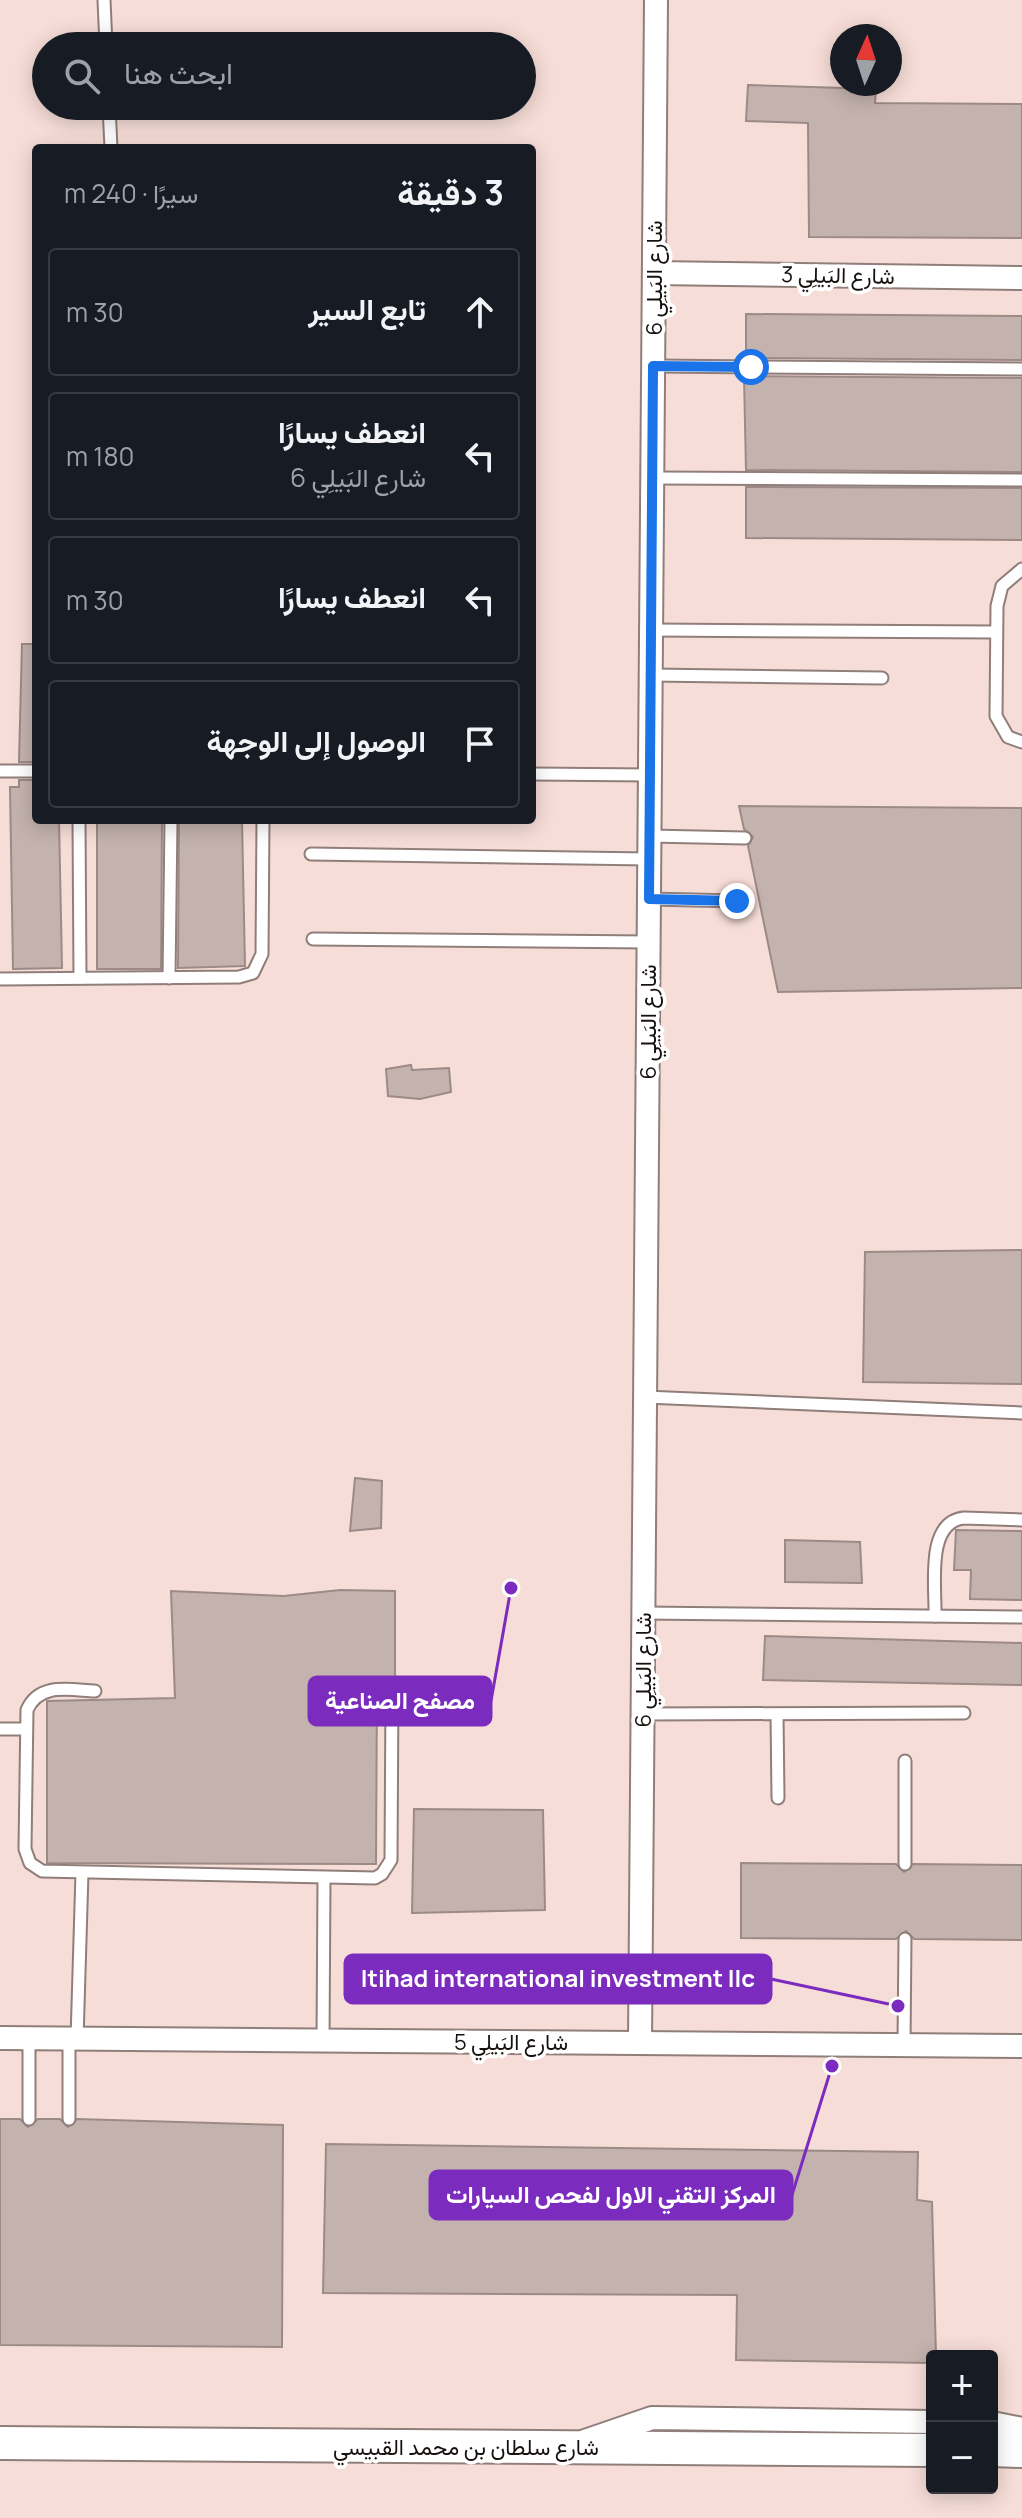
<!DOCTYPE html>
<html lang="ar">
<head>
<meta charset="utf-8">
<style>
	:root { --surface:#171b24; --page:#242831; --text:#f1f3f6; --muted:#9ea1a6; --line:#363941 }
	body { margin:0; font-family:Manrope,Vazirmatn,sans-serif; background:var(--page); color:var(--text); direction:rtl }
	.controls { position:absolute; right:24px; bottom:24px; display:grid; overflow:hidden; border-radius:8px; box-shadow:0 4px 20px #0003 }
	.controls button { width:72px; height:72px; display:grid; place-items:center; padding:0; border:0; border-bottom:2px solid var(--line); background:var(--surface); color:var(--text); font:40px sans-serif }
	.compass { position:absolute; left:830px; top:24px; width:72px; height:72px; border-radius:50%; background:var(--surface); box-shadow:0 4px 20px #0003; rotate:3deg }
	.stop { position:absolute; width:24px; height:24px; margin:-18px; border:6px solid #1a73e8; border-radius:50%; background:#fff }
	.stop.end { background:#1a73e8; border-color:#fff; box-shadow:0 2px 8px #0008 }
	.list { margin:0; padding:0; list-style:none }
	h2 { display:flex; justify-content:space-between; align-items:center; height:104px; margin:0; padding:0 32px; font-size:34px }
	h2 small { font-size:26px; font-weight:400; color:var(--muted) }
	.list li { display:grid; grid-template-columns:52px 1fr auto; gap:24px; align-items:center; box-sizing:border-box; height:128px; margin:0 16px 16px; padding:0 16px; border:2px solid var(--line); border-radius:8px }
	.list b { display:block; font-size:30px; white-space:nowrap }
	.list p { margin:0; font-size:26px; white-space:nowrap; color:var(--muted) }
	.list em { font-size:26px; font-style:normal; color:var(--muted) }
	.icon { flex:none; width:44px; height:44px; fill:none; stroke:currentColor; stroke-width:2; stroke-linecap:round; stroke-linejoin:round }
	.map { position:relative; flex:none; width:1022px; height:2518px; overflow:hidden; direction:ltr }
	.search { position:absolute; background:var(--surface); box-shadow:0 4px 20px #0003; left:32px; top:32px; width:504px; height:88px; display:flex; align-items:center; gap:20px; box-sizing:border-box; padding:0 28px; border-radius:44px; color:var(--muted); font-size:30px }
	.panel { position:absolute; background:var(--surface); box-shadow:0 4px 20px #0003; left:32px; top:144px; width:504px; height:680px; border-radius:8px; direction:rtl }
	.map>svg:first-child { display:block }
	.built { fill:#f7ddd7; fill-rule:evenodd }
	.building { fill:#c4b2ae; stroke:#9b8a86; stroke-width:2 }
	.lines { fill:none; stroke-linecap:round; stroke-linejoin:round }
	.service-casing { stroke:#8f7e7a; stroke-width:15 }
	.minor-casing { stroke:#8f7e7a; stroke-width:26 }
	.secondary-casing { stroke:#8f7e7a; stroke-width:36 }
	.service { stroke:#fff; stroke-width:11 }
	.minor { stroke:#fff; stroke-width:22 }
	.secondary { stroke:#fff; stroke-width:32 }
	.route { stroke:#1a73e8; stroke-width:10 }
	.labels { text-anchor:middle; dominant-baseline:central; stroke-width:7; stroke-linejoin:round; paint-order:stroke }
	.street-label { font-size:22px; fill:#16100e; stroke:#fff }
	.leader { fill:none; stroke:#7b2cbf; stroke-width:3 }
	.callout-dot { fill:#7b2cbf; stroke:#fff; stroke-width:3 }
	.callout { fill:#7b2cbf; stroke:#7b2cbf; stroke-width:3 }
	.callout-label { font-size:24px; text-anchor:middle; font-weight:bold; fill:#fff }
</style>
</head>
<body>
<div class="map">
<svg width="1022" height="2518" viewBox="0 0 1022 2518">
	<rect width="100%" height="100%" fill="#fdebe6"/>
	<path class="built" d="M0,0H1022V2518H0ZM842,36H890V84H842ZM46,46H522V106H46ZM36,148H532V820H36ZM932,2356H992V2488H932Z"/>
	<g class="building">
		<path d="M748,85L876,89L875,103L1022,104V238L809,237L808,123L746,121Z"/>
		<path d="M746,314L1022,316V360L746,358Z"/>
		<path d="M744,376L1022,378V472L746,470Z"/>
		<path d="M746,487L1022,488V540L746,538Z"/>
		<path d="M22,644H36V762H19Z"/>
		<path d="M19,780H36V820H59L62,968L13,969L10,787H19Z"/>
		<path d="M739,806L1022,808V988L778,992L748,846L753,837L744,829Z"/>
		<path d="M97,820H162L161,969H97Z"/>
		<path d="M179,820H242L245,966L178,968Z"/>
		<path d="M411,1065L412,1070L449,1068L451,1092L420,1099L388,1096L386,1069Z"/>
		<path d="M1022,1250V1384L863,1382L865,1252Z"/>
		<path d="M355,1478L382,1481L381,1528L350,1531Z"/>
		<path d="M956,1530L1022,1531V1600L970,1599L971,1570H954Z"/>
		<path d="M785,1540L860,1542L862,1583L785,1582Z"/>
		<path d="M340,1590L395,1591V1677L377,1679L376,1864L47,1863V1701L175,1698L171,1591L284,1596Z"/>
		<path d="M765,1636L1022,1643V1685L763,1680Z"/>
		<path d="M414,1809L543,1810L545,1910L412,1913Z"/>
		<path d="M741,1863L896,1864L904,1872L913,1864L1022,1865V1940L914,1939L906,1931L896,1939L741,1938Z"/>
		<path d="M0,2119H20L28,2127L38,2119H60L68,2127L77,2119L283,2125L282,2347L0,2345Z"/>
		<path d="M326,2144L918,2152L917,2200L932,2202L936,2356H932V2363L736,2360L737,2295L323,2293Z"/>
	</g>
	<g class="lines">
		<defs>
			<g id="service">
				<path d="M104,0L106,46"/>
				<path d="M109,106L111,148"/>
				<path d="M653,366L1022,369"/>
				<path d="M652,478L1022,480"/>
				<path d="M1022,569L1002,586L997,606L996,716L1008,737L1022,742"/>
				<path d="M651,630L996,632"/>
				<path d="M651,675L882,678"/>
				<path d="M0,771H36"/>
				<path d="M532,774L650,775"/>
				<path d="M79,820L80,978"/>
				<path d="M650,836L745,838"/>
				<path d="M311,854L649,859"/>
				<path d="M649,899L737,901"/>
				<path d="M313,939L649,942"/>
				<path d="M169,978L171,820"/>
				<path d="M0,979L239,977L253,973L262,954L263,820"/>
				<path d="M645,1397L1022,1413"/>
				<path d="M643,1613L1022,1617"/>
				<path d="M935,1616C936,1587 925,1522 964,1518L1022,1520"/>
				<path d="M95,1691C70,1690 39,1682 27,1710L25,1849L30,1863L42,1871L375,1878L382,1874L391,1860L392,1693"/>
				<path d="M643,1714L964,1713"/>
				<path d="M777,1714L778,1798"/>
				<path d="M0,1729H26"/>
				<path d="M905,1864V1761"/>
				<path d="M29,2038V2119"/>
				<path d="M69,2039V2119"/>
				<path d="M77,2039L82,1873"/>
				<path d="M323,2041L324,1879"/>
				<path d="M904,2045L905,1939"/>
			</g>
			<g id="minor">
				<path d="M654,273L1022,278"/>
				<path d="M0,2038L1022,2046"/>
				<path d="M640,2043L656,0"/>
				<path d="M992,2423L1022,2429"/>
				<path d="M585,2441L652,2418L932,2422"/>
			</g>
			<g id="secondary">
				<path d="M0,2443L932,2450"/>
				<path d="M992,2450L1022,2451"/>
			</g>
		</defs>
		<use href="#service" class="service-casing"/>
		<use href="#minor" class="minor-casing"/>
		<use href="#secondary" class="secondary-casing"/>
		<use href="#service" class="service"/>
		<use href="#minor" class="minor"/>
		<use href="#secondary" class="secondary"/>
	</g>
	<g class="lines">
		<path class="route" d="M737,901L649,899L653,366L751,367"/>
	</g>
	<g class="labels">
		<g class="street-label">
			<text transform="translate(838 275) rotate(1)">شارع البَيلِي 3</text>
			<text transform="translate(654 278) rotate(-90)">شارع البَيلِي 6</text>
			<text transform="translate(648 1022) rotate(-90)">شارع البَيلِي 6</text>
			<text transform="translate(643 1670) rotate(-90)">شارع البَيلِي 6</text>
			<text x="511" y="2042">شارع البَيلِي 5</text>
			<text x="466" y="2447">شارع سلطان بن محمد القبيسي</text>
		</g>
	</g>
	<path class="leader" d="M511 1588L491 1701M898 2006L771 1979M832 2066L792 2195"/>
	<g class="callout-dot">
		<circle cx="511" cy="1588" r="8"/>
		<circle cx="898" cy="2006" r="8"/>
		<circle cx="832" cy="2066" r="8"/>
	</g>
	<g class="callout">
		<rect x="309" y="1677" width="182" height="48" rx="8"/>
		<rect x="345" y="1955" width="426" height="48" rx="8"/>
		<rect x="430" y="2171" width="362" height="48" rx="8"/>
	</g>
	<g class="callout-label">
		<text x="400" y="1709">مصفح الصناعية</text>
		<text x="558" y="1987">Itihad international investment llc</text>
		<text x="611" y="2203">المركز التقني الاول لفحص السيارات</text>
	</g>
</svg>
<div class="controls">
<button>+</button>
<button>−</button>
</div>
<svg class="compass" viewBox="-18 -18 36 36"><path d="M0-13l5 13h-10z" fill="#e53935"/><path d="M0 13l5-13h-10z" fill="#9ea1a6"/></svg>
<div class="stop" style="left:751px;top:367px"></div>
<div class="stop end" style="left:737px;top:901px"></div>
<div class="search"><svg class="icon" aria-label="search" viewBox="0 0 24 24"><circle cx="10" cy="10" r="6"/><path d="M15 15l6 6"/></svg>ابحث هنا</div>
<section class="panel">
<h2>3 دقيقة<small>سيرًا · 240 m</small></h2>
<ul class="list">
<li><svg class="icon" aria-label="ahead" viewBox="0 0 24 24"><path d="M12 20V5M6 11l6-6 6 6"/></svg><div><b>تابع السير</b></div><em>30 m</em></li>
<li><svg class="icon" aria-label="left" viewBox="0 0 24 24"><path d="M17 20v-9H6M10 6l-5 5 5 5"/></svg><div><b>انعطف يسارًا</b><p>شارع البَيلِي 6</p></div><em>180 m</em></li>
<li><svg class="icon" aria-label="left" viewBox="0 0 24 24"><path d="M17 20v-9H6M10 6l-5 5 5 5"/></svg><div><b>انعطف يسارًا</b></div><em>30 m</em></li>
<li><svg class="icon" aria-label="arrive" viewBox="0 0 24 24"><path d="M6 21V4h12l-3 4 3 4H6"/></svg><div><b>الوصول إلى الوجهة</b></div></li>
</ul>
</section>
</div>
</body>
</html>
